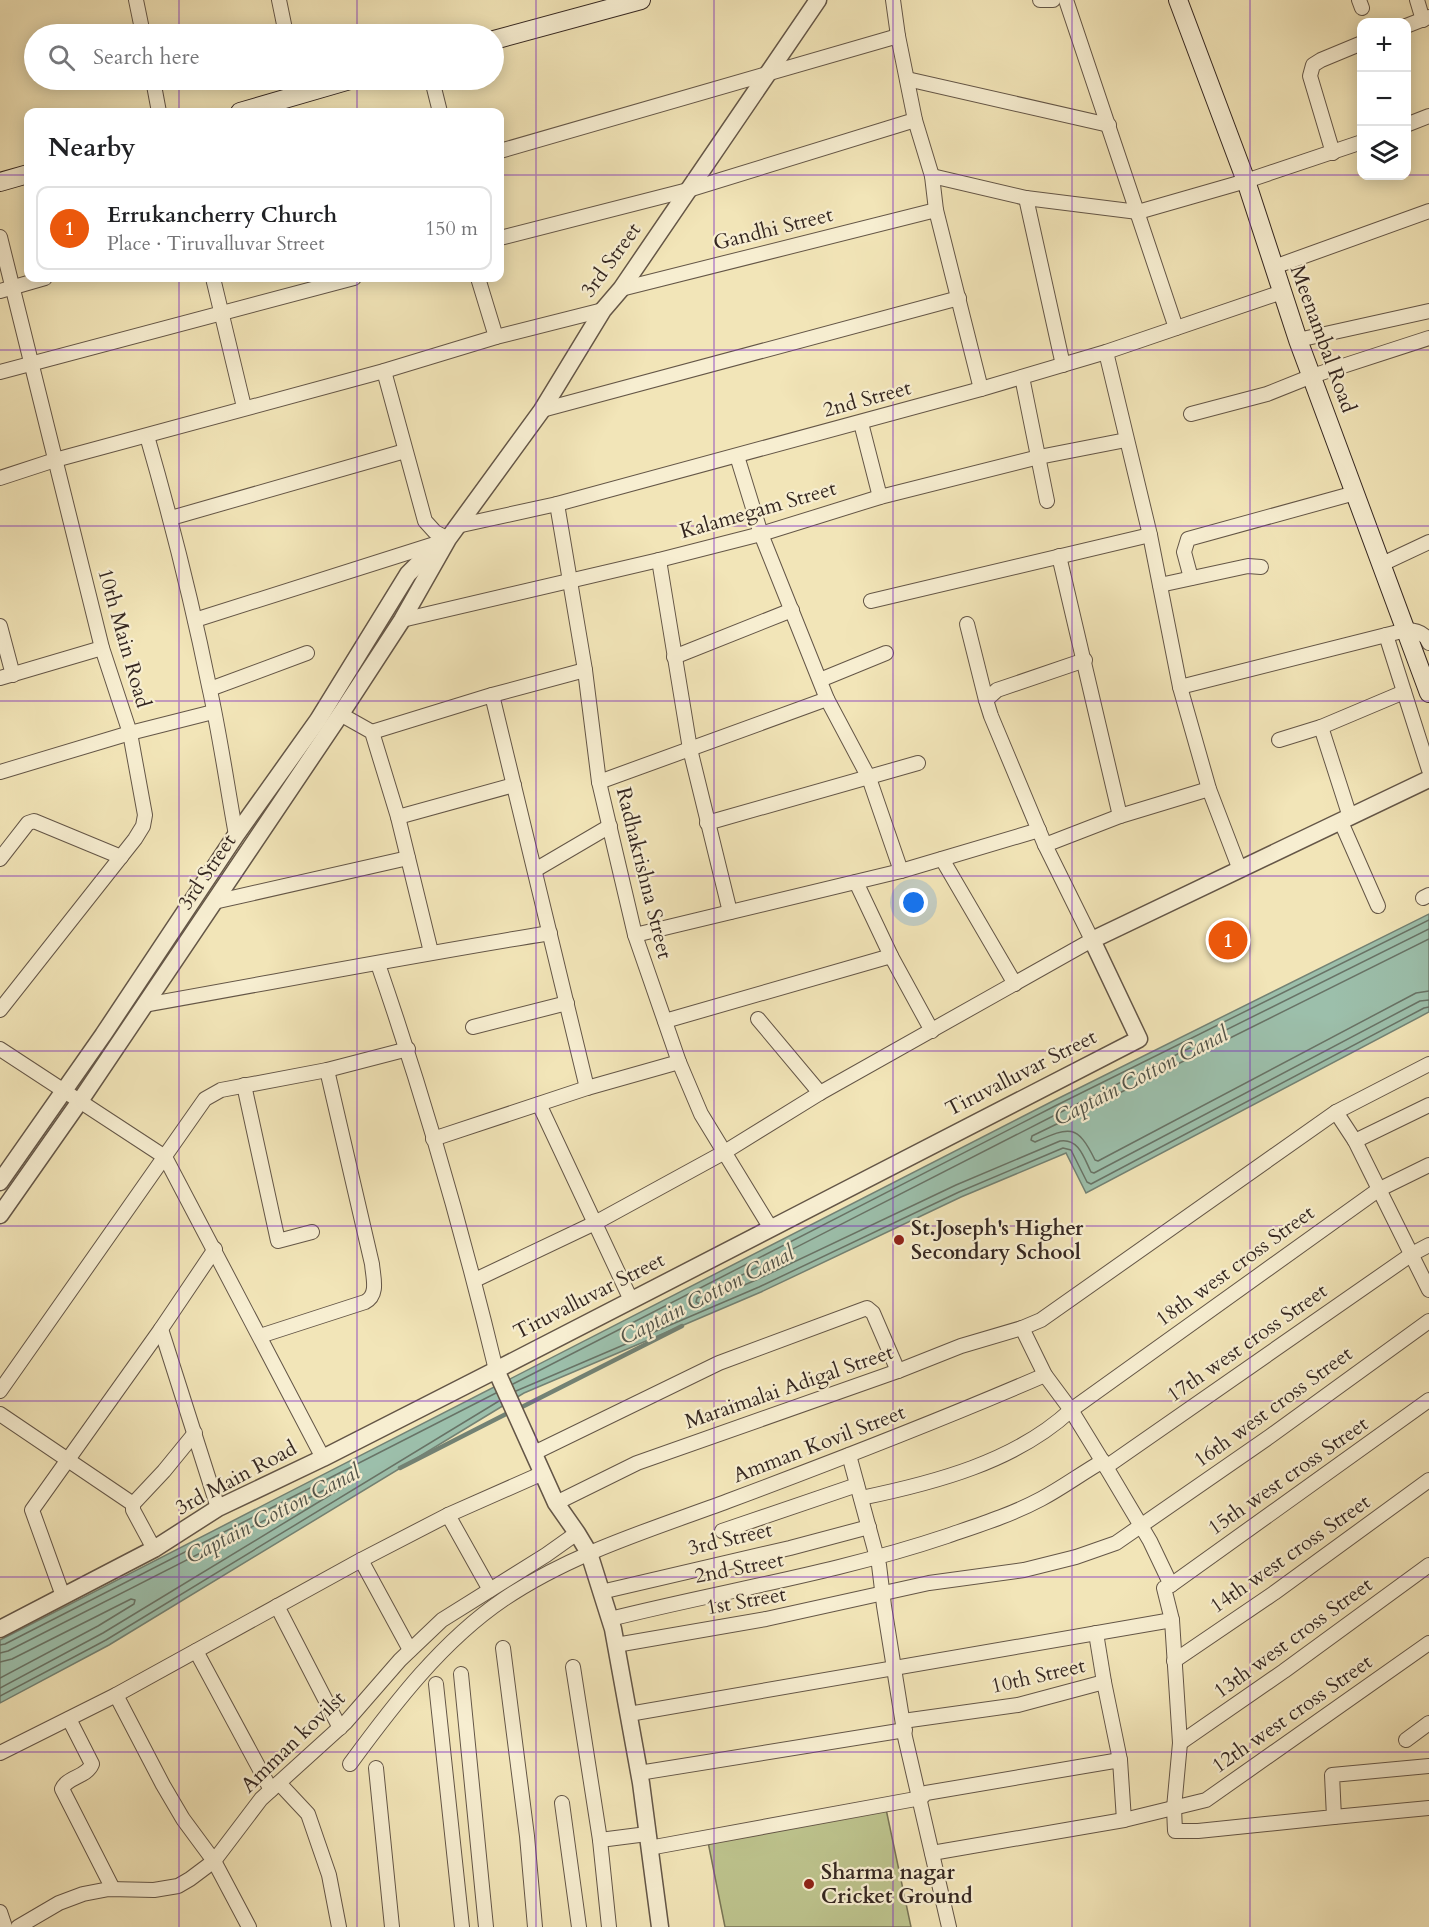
<!DOCTYPE html>
<html lang="en">
<head>
<meta charset="utf-8">
<style>
	:root { --surface:#fff; --page:#f6f6f6; --text:#202124; --muted:#757577; --line:#e0e0e0; --accent:#ea580c }
	body { margin:0; font-family:Cardo,serif; background:var(--page); color:var(--text) }
	.controls { position:absolute; right:18px; top:18px; display:grid; overflow:hidden; border-radius:12px; box-shadow:0 3px 15px #0003 }
	.controls button { width:54px; height:54px; display:grid; place-items:center; padding:0; border:0; border-bottom:2px solid var(--line); background:var(--surface); color:var(--text); font:30px sans-serif }
	.you { position:absolute; left:914px; top:903px; width:21px; height:21px; margin:-15px; border:4px solid #fff; border-radius:50%; background:#1a73e8; box-shadow:0 0 0 9px #1a73e833 }
	.badge { display:grid; place-items:center; width:39px; height:39px; border-radius:50%; background:var(--accent); color:#fff; font-size:20px; font-weight:700 }
	.pin { position:absolute; translate:-50% -50%; border:3px solid #fff; box-shadow:0 2px 6px #0006 }
	.list { margin:0; padding:0; list-style:none }
	h2 { display:flex; justify-content:space-between; align-items:center; height:78px; margin:0; padding:0 24px; font-size:26px }
	h2 small { font-size:20px; font-weight:400; color:var(--muted) }
	.list li { display:grid; grid-template-columns:39px 1fr auto; gap:18px; align-items:center; box-sizing:border-box; height:84px; margin:0 12px 12px; padding:0 12px; border:2px solid var(--line); border-radius:12px }
	.list b { display:block; font-size:22px; white-space:nowrap }
	.list p { margin:0; font-size:20px; white-space:nowrap; color:var(--muted) }
	.list em { font-size:20px; font-style:normal; color:var(--muted) }
	.icon { flex:none; width:33px; height:33px; fill:none; stroke:currentColor; stroke-width:2; stroke-linecap:round; stroke-linejoin:round }
	.map { position:relative; flex:none; width:1429px; height:1927px; overflow:hidden }
	.search { position:absolute; background:var(--surface); box-shadow:0 3px 15px #0003; left:24px; top:24px; width:480px; height:66px; display:flex; align-items:center; gap:15px; box-sizing:border-box; padding:0 21px; border-radius:33px; color:var(--muted); font-size:22px }
	.panel { position:absolute; background:var(--surface); box-shadow:0 3px 15px #0003; left:24px; top:108px; width:480px; height:174px; border-radius:12px }
	.map>svg:first-child { display:block }
	.green { fill:#bdc38d; stroke:#797557; stroke-width:1.5 }
	.water { fill:#9cbfab; stroke:#738274; stroke-width:1.5 }
	.lines { fill:none; stroke-linecap:round; stroke-linejoin:round }
	.shore { stroke:#687366; stroke-width:1.5 }
	.stream { stroke:#738274; stroke-width:4.5 }
	.minor-casing { stroke:#645647; stroke-width:16 }
	.tertiary-casing { stroke:#645647; stroke-width:19 }
	.secondary-casing { stroke:#352721; stroke-width:20 }
	.minor { stroke:#f7eed1; stroke-width:14 }
	.tertiary { stroke:#f7eed1; stroke-width:16 }
	.secondary { stroke:#f7eed1; stroke-width:18 }
	.grid { fill:none; stroke:#7b2cbf; stroke-width:1.5; stroke-opacity:0.55 }
	.poi-dot { fill:#8f2418; stroke:#f7eed1; stroke-width:2 }
	.labels { text-anchor:middle; dominant-baseline:central; stroke-width:4.5; stroke-linejoin:round; paint-order:stroke }
	.street-label { font-size:21px; fill:#352721; stroke:#f7eed1 }
	.poi-label { font-size:21px; font-weight:bold; fill:#352721; stroke:#f7eed1; text-anchor:start }
	.water-label { font-size:22px; font-style:italic; fill:#54554a; stroke:#f7eed1 }
</style>
</head>
<body>
<div class="map">
<svg width="1429" height="1927" viewBox="0 0 1429 1927">
	<rect width="100%" height="100%" fill="#f2e5b8"/>
	<filter id="stains"><feTurbulence type="fractalNoise" baseFrequency=".00333" numOctaves="4"/><feColorMatrix values="0 0 0 0 .2 0 0 0 0 .09 0 0 0 0 .02 0 0 0 .5 -.17"/></filter>
	<radialGradient id="worn" r=".72"><stop offset=".6" stop-color="#630" stop-opacity="0"/><stop offset="1" stop-color="#630" stop-opacity=".3"/></radialGradient>
	<path class="green" d="M886,1809L911,1927H725L708,1842Z"/>
	<path class="water" d="M1429,914V1012L1086,1193L1066,1153L961,1197L761,1292L524,1393L109,1645L0,1703V1640L1053,1101Z"/>
	<g class="lines">
		<g class="shore">
			<path d="M1429,929L1059,1113L697,1298L696,1302L700,1304L756,1280L956,1185L1060,1141C1079,1138 1084,1158 1091,1172L1094,1173L1420,1001L1429,1000"/>
			<path d="M1429,939L1063,1121L1032,1136L1031,1140L1035,1142C1069,1127 1077,1123 1095,1160L1098,1161L1416,993L1429,991"/>
			<path d="M513,1384L1055,1106L1429,920"/>
			<path d="M516,1391L759,1287L959,1192L1063,1148L1071,1150L1087,1182L1091,1184L1424,1008L1429,1007"/>
			<path d="M0,1645L5,1644L496,1393"/>
			<path d="M0,1653L8,1651L342,1481L347,1482L345,1486L103,1633L0,1688"/>
			<path d="M0,1662L12,1659L131,1599L135,1600L134,1604L98,1626L0,1678"/>
			<path d="M0,1696L106,1640L499,1401"/>
		</g>
		<g class="stream">
			<path d="M518,1409L682,1326"/>
			<path d="M400,1468L510,1412"/>
		</g>
		<defs>
			<g id="minor">
				<path d="M136,0L143,34"/>
				<path d="M279,0L286,34"/>
				<path d="M893,0L898,36L915,120L932,176L936,210L981,389"/>
				<path d="M1040,0H1053"/>
				<path d="M1066,0L1176,328"/>
				<path d="M1359,0L1362,8"/>
				<path d="M1417,0L1423,20"/>
				<path d="M1406,26L1429,17"/>
				<path d="M907,79L1109,125"/>
				<path d="M153,80L159,112"/>
				<path d="M296,80L299,94"/>
				<path d="M432,80L440,112"/>
				<path d="M1406,125L1429,116"/>
				<path d="M500,151L898,36"/>
				<path d="M1333,153L1310,76L1313,65L1321,60L1362,43"/>
				<path d="M932,176L1026,198L1138,212L1246,181L1362,142"/>
				<path d="M1026,198L1063,365"/>
				<path d="M0,237L102,648L130,733L145,815L143,826L135,839L0,1010"/>
				<path d="M500,238L688,190L915,120"/>
				<path d="M1274,267L1429,211"/>
				<path d="M213,278L244,407"/>
				<path d="M478,278L496,337"/>
				<path d="M621,289L936,210"/>
				<path d="M0,291L45,278"/>
				<path d="M1298,340L1429,311"/>
				<path d="M1106,352L1150,535L1180,687L1209,789L1240,870"/>
				<path d="M384,371L425,521L435,532L448,539"/>
				<path d="M0,372L354,278"/>
				<path d="M1022,377L1047,501"/>
				<path d="M542,410L959,298"/>
				<path d="M1191,414L1267,394L1312,376L1429,338"/>
				<path d="M861,423L880,497"/>
				<path d="M147,436C171,519 192,602 209,686C220,735 227,786 236,835"/>
				<path d="M737,456L761,534L827,699L869,778L901,871"/>
				<path d="M0,478L55,460L384,371L496,337L603,310"/>
				<path d="M557,504L585,670L599,782L635,935L679,1062L701,1114L770,1227"/>
				<path d="M171,518L405,451"/>
				<path d="M457,526L557,504L981,389L1106,352L1282,292"/>
				<path d="M1059,556L1120,816"/>
				<path d="M659,560L690,749L730,912"/>
				<path d="M1380,565L1429,542"/>
				<path d="M1191,578L1184,552L1188,539L1355,493"/>
				<path d="M1160,585L1248,566L1261,567"/>
				<path d="M871,601L1150,535"/>
				<path d="M195,620L438,543H445"/>
				<path d="M402,620L659,560L761,534L880,497L1039,457L1126,440"/>
				<path d="M967,624L986,700"/>
				<path d="M0,626L13,675"/>
				<path d="M1386,635L1429,770"/>
				<path d="M674,657L792,610"/>
				<path d="M0,678L102,648"/>
				<path d="M820,680L886,653"/>
				<path d="M1180,687L1406,630C1417,630 1425,633 1429,643"/>
				<path d="M210,689L307,653"/>
				<path d="M492,695L587,1088"/>
				<path d="M340,714L372,732L398,817L431,952"/>
				<path d="M1321,727L1350,817"/>
				<path d="M372,732L492,695L585,670"/>
				<path d="M1279,740L1321,727L1404,692"/>
				<path d="M0,772L130,733L213,712"/>
				<path d="M599,782L827,699"/>
				<path d="M398,817L514,785"/>
				<path d="M1341,822L1378,906"/>
				<path d="M707,823L918,763"/>
				<path d="M1045,845L1120,816L1209,789"/>
				<path d="M0,859L28,823L34,821L121,857"/>
				<path d="M942,859L1015,984"/>
				<path d="M535,870L610,826"/>
				<path d="M856,882L891,956"/>
				<path d="M1423,898L1429,895"/>
				<path d="M214,902L408,858"/>
				<path d="M635,935L901,871L1039,830"/>
				<path d="M378,964C424,1097 463,1233 496,1370"/>
				<path d="M144,1005C279,981 414,955 550,933"/>
				<path d="M758,1019L820,1093"/>
				<path d="M665,1021L891,956L932,1031"/>
				<path d="M473,1027L567,1003"/>
				<path d="M0,1049L165,1157L323,1458"/>
				<path d="M244,1085L278,1241L312,1232"/>
				<path d="M539,1104L631,1300"/>
				<path d="M1336,1112L1355,1141L1429,1290"/>
				<path d="M433,1139L587,1088L679,1062"/>
				<path d="M1355,1141L1429,1105"/>
				<path d="M475,1280L595,1223L723,1153L820,1093L1092,940L1045,845L991,716L986,700L997,690L1085,660"/>
				<path d="M1022,1328L1045,1375L1071,1410L1106,1467L1150,1541L1171,1585L1164,1588L1172,1620L1180,1743L1174,1808L1175,1831H1198L1334,1817L1332,1775L1429,1766"/>
				<path d="M161,1329L218,1508"/>
				<path d="M260,1336L365,1302C379,1295 373,1277 372,1264L327,1070"/>
				<path d="M0,1391L205,1099L221,1090L327,1070L408,1049"/>
				<path d="M0,1414L133,1504V1510L154,1549"/>
				<path d="M534,1453L719,1363L867,1308L873,1313L898,1371"/>
				<path d="M849,1455L879,1565L884,1606L905,1737L949,1927"/>
				<path d="M1106,1467L1412,1254L1429,1245"/>
				<path d="M861,1498C934,1483 1015,1462 1071,1410L1378,1190L1429,1165"/>
				<path d="M556,1503L637,1463L898,1371L961,1346L1022,1328L1041,1320L1336,1112L1429,1064"/>
				<path d="M133,1504L164,1471L195,1433"/>
				<path d="M448,1515L490,1590"/>
				<path d="M722,1531L857,1485"/>
				<path d="M361,1560L410,1650"/>
				<path d="M1171,1585L1429,1400"/>
				<path d="M601,1592L790,1548L869,1527"/>
				<path d="M63,1596L32,1510L161,1329L215,1249"/>
				<path d="M277,1606L340,1728"/>
				<path d="M610,1619C722,1591 837,1573 947,1536C979,1525 1011,1515 1041,1499C1062,1488 1082,1473 1103,1461"/>
				<path d="M1096,1633L1104,1682"/>
				<path d="M616,1645L766,1619L929,1583L1024,1570L1076,1557L1116,1543L1269,1437L1429,1321"/>
				<path d="M503,1648L527,1836L535,1927"/>
				<path d="M196,1651L271,1790"/>
				<path d="M1174,1661L1274,1593L1429,1480"/>
				<path d="M573,1667L600,1840L609,1927"/>
				<path d="M461,1674L486,1927"/>
				<path d="M436,1684L462,1927"/>
				<path d="M116,1695L163,1785L183,1819L214,1861L249,1927"/>
				<path d="M629,1714L1172,1620"/>
				<path d="M69,1719L92,1764C87,1777 67,1777 62,1789L113,1889"/>
				<path d="M903,1721L1018,1705L1104,1682L1120,1760"/>
				<path d="M1406,1740L1429,1723"/>
				<path d="M1180,1743L1284,1671L1429,1565"/>
				<path d="M0,1753L116,1695L361,1560L448,1515L543,1473"/>
				<path d="M350,1764C394,1704 442,1641 504,1599C572,1553 653,1529 728,1501C835,1461 941,1420 1045,1375"/>
				<path d="M376,1768L392,1927"/>
				<path d="M639,1773L905,1730"/>
				<path d="M279,1783L308,1814L329,1875L339,1927"/>
				<path d="M562,1803L579,1927"/>
				<path d="M1334,1817L1429,1808"/>
				<path d="M600,1840L647,1834"/>
				<path d="M649,1848L921,1798L926,1793L1120,1760L1124,1820"/>
				<path d="M932,1853L1124,1820L1206,1800L1429,1643"/>
				<path d="M0,1912L5,1927"/>
				<path d="M18,1927L59,1903L83,1894L109,1889L154,1890L178,1886L190,1879L214,1861L261,1799L346,1722L400,1660L442,1620L546,1555L577,1533"/>
			</g>
			<g id="tertiary">
				<path d="M0,1182L103,1035L236,835L318,720L408,574L421,561L441,548"/>
				<path d="M0,1215L80,1101L344,709L402,620L448,539L542,410L603,310L621,289L818,0"/>
				<path d="M496,1370L556,1503L577,1533L589,1553L613,1629L641,1783L660,1927"/>
				<path d="M0,1629L154,1549L218,1508L323,1458L496,1370L1139,1039L1092,940L1429,779"/>
			</g>
			<g id="secondary">
				<path d="M1178,0L1246,181L1298,340L1429,693"/>
				<path d="M494,40L641,0"/>
				<path d="M240,112L350,80"/>
				<path d="M0,182L28,174"/>
			</g>
		</defs>
		<use href="#minor" class="minor-casing"/>
		<use href="#tertiary" class="tertiary-casing"/>
		<use href="#secondary" class="secondary-casing"/>
		<use href="#minor" class="minor"/>
		<use href="#tertiary" class="tertiary"/>
		<use href="#secondary" class="secondary"/>
	</g>
	<path class="grid" d="M179,0V34M357,0V34M536,0V1927M714,0V1927M893,0V1927M1072,0V1927M1250,0V1927M179,80V112M357,80V112M0,175H28M500,175H1362M1406,175H1429M179,278V1927M357,278V1927M0,350H1429M0,526H1429M0,701H1429M0,876H1429M0,1051H1429M0,1226H1429M0,1401H1429M0,1577H1429M0,1752H1429"/>
	<g class="poi-dot">
		<circle cx="899" cy="1240" r="6"/>
		<circle cx="809" cy="1884" r="6"/>
	</g>
	<g class="labels">
		<g class="street-label">
			<text transform="translate(773 229) rotate(-14)">Gandhi Street</text>
			<text transform="translate(611 260) rotate(-54)">3rd Street</text>
			<text transform="translate(1323 339) rotate(70)">Meenambal Road</text>
			<text transform="translate(867 399) rotate(-15)">2nd Street</text>
			<text transform="translate(758 510) rotate(-16)">Kalamegam Street</text>
			<text transform="translate(124 638) rotate(74)">10th Main Road</text>
			<text transform="translate(207 872) rotate(-56)">3rd Street</text>
			<text transform="translate(644 873) rotate(76)">Radhakrishna Street</text>
			<text transform="translate(1021 1073) rotate(-27)">Tiruvalluvar Street</text>
			<text transform="translate(1235 1266) rotate(-36)">18th west cross Street</text>
			<text transform="translate(589 1296) rotate(-27)">Tiruvalluvar Street</text>
			<text transform="translate(1247 1343) rotate(-35)">17th west cross Street</text>
			<text transform="translate(789 1387) rotate(-19)">Maraimalai Adigal Street</text>
			<text transform="translate(1273 1407) rotate(-36)">16th west cross Street</text>
			<text transform="translate(819 1444) rotate(-21)">Amman Kovil Street</text>
			<text transform="translate(1288 1476) rotate(-35)">15th west cross Street</text>
			<text transform="translate(236 1478) rotate(-28)">3rd Main Road</text>
			<text transform="translate(730 1539) rotate(-13)">3rd Street</text>
			<text transform="translate(1290 1554) rotate(-35)">14th west cross Street</text>
			<text transform="translate(739 1568) rotate(-11)">2nd Street</text>
			<text transform="translate(746 1601) rotate(-10)">1st Street</text>
			<text transform="translate(1293 1638) rotate(-36)">13th west cross Street</text>
			<text transform="translate(1038 1676) rotate(-13)">10th Street</text>
			<text transform="translate(1292 1714) rotate(-35)">12th west cross Street</text>
			<text transform="translate(293 1742) rotate(-44)">Amman kovilst</text>
		</g>
		<g class="poi-label">
			<text x="911" y="1228">St.Joseph's Higher<tspan x="911" dy="24">Secondary School</tspan></text>
			<text x="821" y="1872">Sharma nagar<tspan x="821" dy="24">Cricket Ground</tspan></text>
		</g>
		<g class="water-label">
			<text transform="translate(1141 1076) rotate(-27)">Captain Cotton Canal</text>
			<text transform="translate(707 1295) rotate(-27)">Captain Cotton Canal</text>
			<text transform="translate(273 1514) rotate(-27)">Captain Cotton Canal</text>
		</g>
	</g>
	<rect width="100%" height="100%" filter="url(#stains)"/>
	<rect width="100%" height="100%" fill="url(#worn)"/>
</svg>
<div class="controls">
<button>+</button>
<button>−</button>
<button><svg class="icon" aria-label="layers" viewBox="0 0 24 24"><path d="M12 4l9 5-9 5-9-5zM3 14l9 5 9-5"/></svg></button>
</div>
<div class="you"></div>
<div class="pin badge" style="left:1228px;top:940px">1</div>
<div class="search"><svg class="icon" aria-label="search" viewBox="0 0 24 24"><circle cx="10" cy="10" r="6"/><path d="M15 15l6 6"/></svg>Search here</div>
<section class="panel">
<h2>Nearby<small></small></h2>
<ul class="list">
<li><span class="badge">1</span><div><b>Errukancherry Church</b><p>Place · Tiruvalluvar Street</p></div><em>150 m</em></li>
</ul>
</section>
</div>
</body>
</html>
